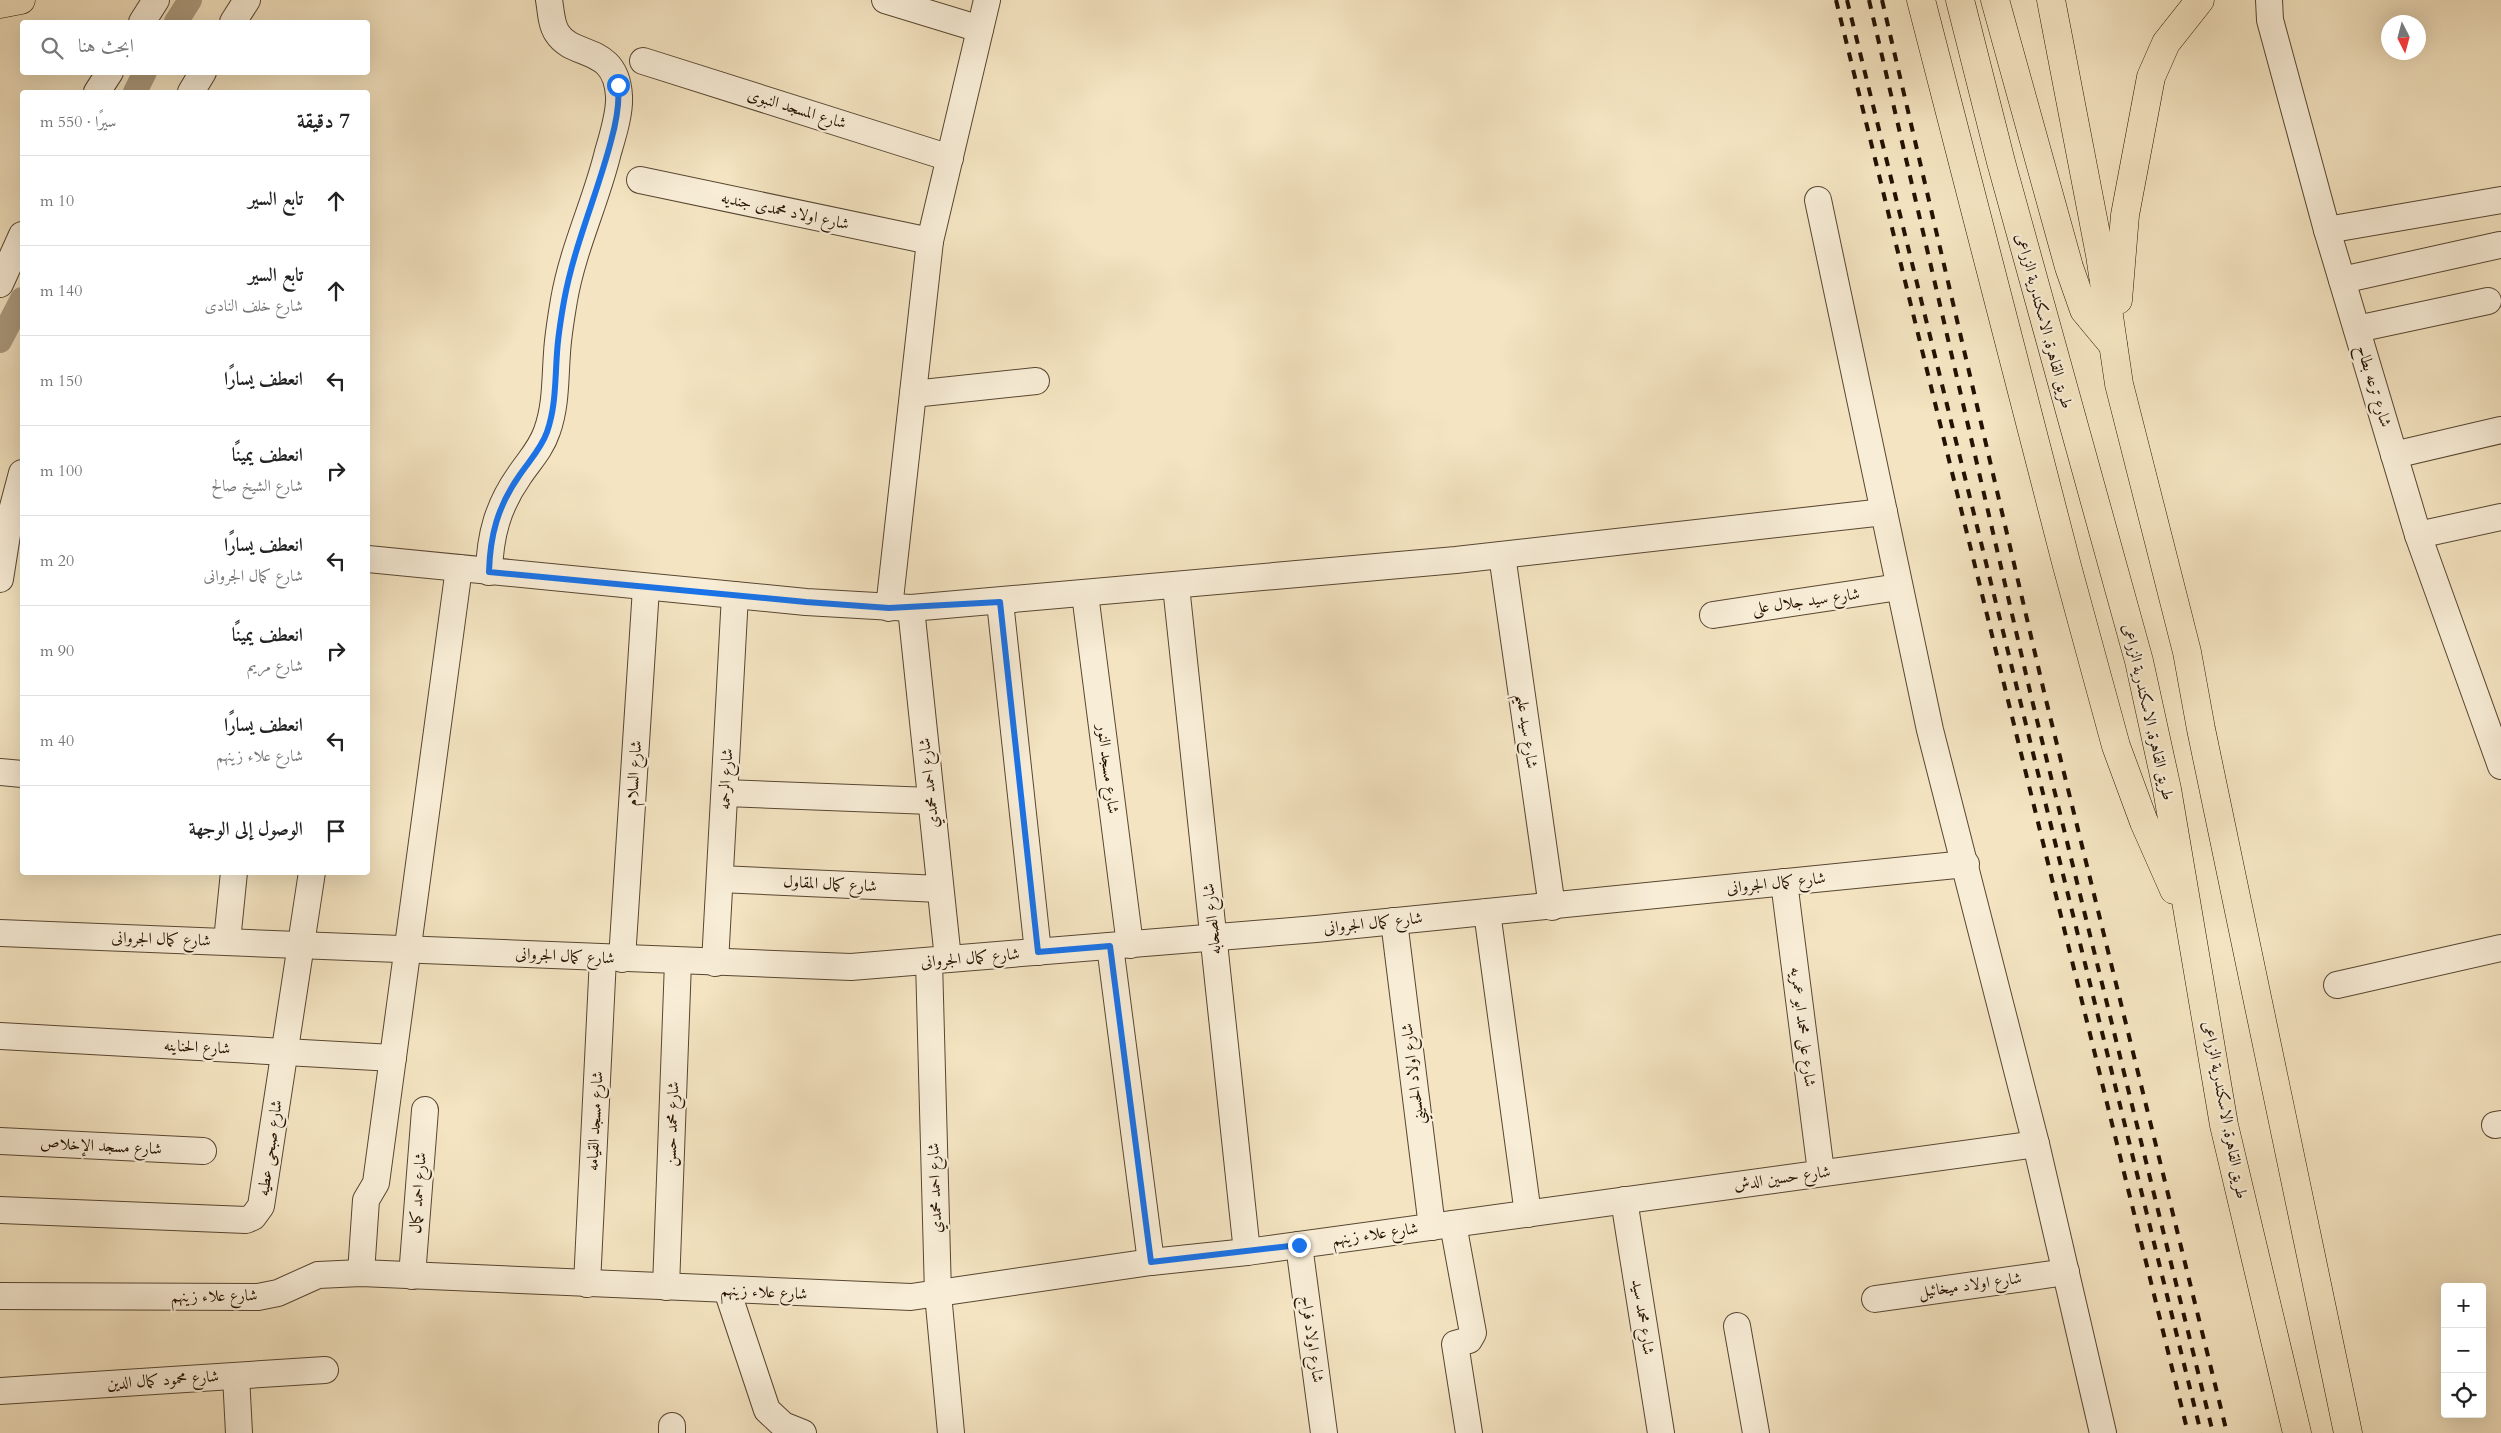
<!DOCTYPE html>
<html lang="ar">
<head>
<meta charset="utf-8">
<style>
	:root { --surface:#fff; --page:#f2f2f2; --text:#222; --muted:#767676; --line:#e0e0e0 }
	body { margin:0; font-family:Cardo,Amiri,serif; background:var(--page); color:var(--text); direction:rtl }
	.controls { position:absolute; right:15px; bottom:15px; display:grid; overflow:hidden; border-radius:5px; box-shadow:0 5px 20px #0002 }
	.controls button { width:45px; height:45px; display:grid; place-items:center; padding:0; border:0; border-bottom:1px solid var(--line); background:var(--surface); color:var(--text); font:25px sans-serif }
	.compass { position:absolute; left:2381px; top:15px; width:45px; height:45px; border-radius:50%; background:var(--surface); box-shadow:0 5px 20px #0002; rotate:174deg }
	.stop { position:absolute; width:15px; height:15px; margin:-11px; border:4px solid #1a73e8; border-radius:50%; background:#fff }
	.stop.end { background:#1a73e8; border-color:#fff; box-shadow:0 1px 5px #0008 }
	.list { margin:0; padding:0; list-style:none }
	h2 { display:flex; justify-content:space-between; align-items:center; height:65px; margin:0; padding:0 20px; font-size:21px }
	h2 small { font-size:16px; font-weight:400; color:var(--muted) }
	.list li { display:grid; grid-template-columns:32px 1fr auto; gap:15px; align-items:center; box-sizing:border-box; height:90px; padding:0 20px; border-top:1px solid var(--line) }
	.list b { display:block; font-size:19px; white-space:nowrap }
	.list p { margin:0; font-size:16px; white-space:nowrap; color:var(--muted) }
	.list em { font-size:16px; font-style:normal; color:var(--muted) }
	.icon { flex:none; width:28px; height:28px; fill:none; stroke:currentColor; stroke-width:2; stroke-linecap:round; stroke-linejoin:round }
	.map { position:relative; flex:none; width:2501px; height:1433px; overflow:hidden; direction:ltr }
	.search { position:absolute; background:var(--surface); box-shadow:0 5px 20px #0002; left:20px; top:20px; width:350px; height:55px; display:flex; align-items:center; gap:12px; box-sizing:border-box; padding:0 18px; border-radius:5px; color:var(--muted); font-size:19px }
	.panel { position:absolute; background:var(--surface); box-shadow:0 5px 20px #0002; left:20px; top:90px; width:350px; height:785px; border-radius:5px; direction:rtl }
	.map>svg:first-child { display:block }
	.lines { fill:none; stroke-linecap:round; stroke-linejoin:round }
	.canal { stroke:#ad9c80; stroke-width:24 }
	.minor-casing { stroke:#584631; stroke-width:28 }
	.highway-casing { stroke:#241101; stroke-width:29 }
	.minor { stroke:#f8edd7; stroke-width:26 }
	.highway { stroke:#f4e4c1; stroke-width:28 }
	.rail { stroke:#241101; stroke-width:4; stroke-dasharray:9 9; stroke-linecap:butt }
	.route { stroke:#1a73e8; stroke-width:6 }
	.labels { text-anchor:middle; dominant-baseline:central; stroke-width:4.5; stroke-linejoin:round; paint-order:stroke }
	.street-label { font-size:16px; fill:#241101; stroke:#f8edd7 }
</style>
</head>
<body>
<div class="map">
<svg width="2501" height="1433" viewBox="0 0 2501 1433">
	<rect width="100%" height="100%" fill="#f4e4c1"/>
	<filter id="stains"><feTurbulence type="fractalNoise" baseFrequency=".004" numOctaves="4"/><feColorMatrix values="0 0 0 0 .2 0 0 0 0 .09 0 0 0 0 .02 0 0 0 .5 -.17"/></filter>
	<radialGradient id="worn" r=".72"><stop offset=".6" stop-color="#630" stop-opacity="0"/><stop offset="1" stop-color="#630" stop-opacity=".3"/></radialGradient>
	<g class="lines">
		<g class="canal">
			<path d="M176,22L190,0"/>
			<path d="M135,92L145,72"/>
			<path d="M0,341L22,299"/>
		</g>
		<defs>
			<g id="minor">
				<path d="M885,0L980,29"/>
				<path d="M2269,0L2270,20L2327,230L2418,535L2501,766"/>
				<path d="M142,22L156,0"/>
				<path d="M233,22L247,0"/>
				<path d="M643,61L950,158"/>
				<path d="M97,92L110,72"/>
				<path d="M191,92L203,72"/>
				<path d="M640,180L930,241"/>
				<path d="M1818,200L1930,730L2036,1144L2103,1433"/>
				<path d="M2327,230L2501,200"/>
				<path d="M2342,280L2500,245"/>
				<path d="M0,284L22,235"/>
				<path d="M2357,329L2488,301"/>
				<path d="M913,394L1036,381"/>
				<path d="M2394,455L2501,430"/>
				<path d="M2418,535L2501,517"/>
				<path d="M1502,555L1552,907"/>
				<path d="M368,559L806,602L911,608L1456,560L1884,512"/>
				<path d="M489,572C490,535 498,506 519,476C529,461 541,449 547,431C556,406 555,380 557,353C558,335 561,318 564,300C573,248 596,202 608,152C613,135 620,113 619,96C616,44 573,59 557,33C551,24 551,11 549,0"/>
				<path d="M0,579L9,522L22,473"/>
				<path d="M1176,586L1247,1252"/>
				<path d="M1085,594L1130,945"/>
				<path d="M1000,602L1038,952"/>
				<path d="M889,608L930,241L987,0"/>
				<path d="M911,608L948,959"/>
				<path d="M1713,615L1899,587"/>
				<path d="M0,772L22,774"/>
				<path d="M725,793L931,801"/>
				<path d="M720,879L940,889"/>
				<path d="M1784,882L1821,1172"/>
				<path d="M1487,912L1528,1214"/>
				<path d="M1394,921L1432,1227"/>
				<path d="M0,933L851,967L1316,929L1966,864"/>
				<path d="M227,941L234,872"/>
				<path d="M1110,946L1151,1262"/>
				<path d="M622,959L646,588"/>
				<path d="M929,961L938,1294L951,1433"/>
				<path d="M715,963L735,595"/>
				<path d="M2337,985L2501,948"/>
				<path d="M0,1036L393,1058"/>
				<path d="M2495,1125L2501,1124"/>
				<path d="M0,1141L203,1151"/>
				<path d="M1624,1200L1661,1433"/>
				<path d="M0,1210L246,1220L253,1217L261,1206L312,872"/>
				<path d="M1453,1224L1473,1333L1469,1340L1455,1344L1469,1433"/>
				<path d="M1299,1245L1324,1433"/>
				<path d="M361,1273L366,1200L376,1183L459,568"/>
				<path d="M412,1276L425,1110"/>
				<path d="M587,1284L603,958"/>
				<path d="M666,1287L678,962"/>
				<path d="M727,1290L767,1410L783,1425L803,1433"/>
				<path d="M0,1296L258,1297L278,1293L318,1275L361,1273L911,1297L1151,1262L1247,1252L2036,1144"/>
				<path d="M1875,1299L2066,1272"/>
				<path d="M1737,1326L1756,1433"/>
				<path d="M236,1376L239,1433"/>
				<path d="M0,1391L325,1370"/>
				<path d="M672,1426V1433"/>
			</g>
			<g id="highway">
				<path d="M1921,0L2067,566L2116,746L2144,822L2174,890"/>
				<path d="M1960,0L2001,162L2139,661L2167,789L2224,1125L2297,1433"/>
				<path d="M1995,0L2069,267L2084,310L2113,345"/>
				<path d="M2051,0L2100,255L2119,384L2187,652L2201,729L2348,1433"/>
				<path d="M0,4L21,0"/>
				<path d="M2118,300L2125,215L2151,77L2166,43L2200,0"/>
			</g>
		</defs>
		<use href="#minor" class="minor-casing"/>
		<use href="#highway" class="highway-casing"/>
		<use href="#minor" class="minor"/>
		<use href="#highway" class="highway"/>
		<g class="rail">
			<path d="M1836,0L2188,1433"/>
			<path d="M1847,0L2201,1433"/>
			<path d="M1869,0L2032,700L2213,1433"/>
			<path d="M1882,0L2045,696L2227,1433"/>
		</g>
	</g>
	<g class="lines">
		<path class="route" d="M618,85C620,104 616,123 611,141C597,195 574,246 564,301C561,318 558,336 557,353C555,380 556,406 547,432C541,449 529,461 519,476C498,506 490,535 489,572L806,602L889,608L1000,602L1038,952L1110,946L1151,1262L1299,1245"/>
	</g>
	<g class="labels">
		<g class="street-label">
			<text transform="translate(797 109) rotate(17)">شارع المسجد النبوى</text>
			<text transform="translate(785 211) rotate(12)">شارع اولاد محمدى جنديه</text>
			<text transform="translate(2044 321) rotate(75)">طريق القاهرة, الاسكندرية الزراعى</text>
			<text transform="translate(2374 386) rotate(73)">شارع ترعه بطاح</text>
			<text transform="translate(1806 601) rotate(-8)">شارع سيد جلال على</text>
			<text transform="translate(2148 712) rotate(77)">طريق القاهرة, الاسكندرية الزراعى</text>
			<text transform="translate(1527 731) rotate(82)">شارع سيد عليم</text>
			<text transform="translate(1108 769) rotate(83)">شارع مسجد النور</text>
			<text transform="translate(634 773) rotate(-86)">شارع السلام</text>
			<text transform="translate(726 779) rotate(-87)">شارع الرحمه</text>
			<text transform="translate(929 783) rotate(-96)">شارع احمد محمدي</text>
			<text transform="translate(1776 883) rotate(-6)">شارع كمال الجروانى</text>
			<text transform="translate(830 884) rotate(3)">شارع كمال المقاول</text>
			<text transform="translate(1212 919) rotate(-96)">شارع الصحابه</text>
			<text transform="translate(1373 923) rotate(-6)">شارع كمال الجروانى</text>
			<text transform="translate(161 939) rotate(2)">شارع كمال الجروانى</text>
			<text transform="translate(565 956) rotate(3)">شارع كمال الجروانى</text>
			<text transform="translate(970 958) rotate(-5)">شارع كمال الجروانى</text>
			<text transform="translate(1803 1027) rotate(83)">شارع على محمد ابو عمريه</text>
			<text transform="translate(197 1047) rotate(3)">شارع الحناينه</text>
			<text transform="translate(1413 1074) rotate(-97)">شارع اولاد الحسيني</text>
			<text transform="translate(2225 1110) rotate(79)">طريق القاهرة, الاسكندرية الزراعى</text>
			<text transform="translate(595 1121) rotate(-87)">شارع مسجد القيامه</text>
			<text transform="translate(672 1124) rotate(-88)">شارع محمد حسن</text>
			<text transform="translate(101 1146) rotate(3)">شارع مسجد الإخلاص</text>
			<text transform="translate(270 1148) rotate(-82)">شارع صبحى عطيه</text>
			<text transform="translate(1782 1178) rotate(-8)">شارع حسين الدش</text>
			<text transform="translate(935 1188) rotate(-92)">شارع احمد محمدي</text>
			<text transform="translate(418 1193) rotate(-86)">شارع احمد كمال</text>
			<text transform="translate(1375 1234) rotate(-8)">شارع علاء زينهم</text>
			<text transform="translate(1970 1285) rotate(-8)">شارع اولاد ميخائيل</text>
			<text transform="translate(764 1292) rotate(3)">شارع علاء زينهم</text>
			<text transform="translate(214 1296) rotate(-1)">شارع علاء زينهم</text>
			<text transform="translate(1643 1317) rotate(81)">شارع محمد سيد</text>
			<text transform="translate(1312 1339) rotate(82)">شارع اولاد فراج</text>
			<text transform="translate(163 1380) rotate(-4)">شارع محمود كمال الدين</text>
		</g>
	</g>
	<rect width="100%" height="100%" filter="url(#stains)"/>
	<rect width="100%" height="100%" fill="url(#worn)"/>
</svg>
<div class="controls">
<button>+</button>
<button>−</button>
<button><svg class="icon" aria-label="locate" viewBox="0 0 24 24"><circle cx="12" cy="12" r="6"/><path d="M12 2v4M12 18v4M2 12h4M18 12h4"/></svg></button>
</div>
<svg class="compass" viewBox="-18 -18 36 36"><path d="M0-13l5 13h-10z" fill="#e53935"/><path d="M0 13l5-13h-10z" fill="#767676"/></svg>
<div class="stop" style="left:618px;top:85px"></div>
<div class="stop end" style="left:1299px;top:1245px"></div>
<div class="search"><svg class="icon" aria-label="search" viewBox="0 0 24 24"><circle cx="10" cy="10" r="6"/><path d="M15 15l6 6"/></svg>ابحث هنا</div>
<section class="panel">
<h2>7 دقيقة<small>سيرًا · 550 m</small></h2>
<ul class="list">
<li><svg class="icon" aria-label="ahead" viewBox="0 0 24 24"><path d="M12 20V5M6 11l6-6 6 6"/></svg><div><b>تابع السير</b></div><em>10 m</em></li>
<li><svg class="icon" aria-label="ahead" viewBox="0 0 24 24"><path d="M12 20V5M6 11l6-6 6 6"/></svg><div><b>تابع السير</b><p>شارع خلف النادى</p></div><em>140 m</em></li>
<li><svg class="icon" aria-label="left" viewBox="0 0 24 24"><path d="M17 20v-9H6M10 6l-5 5 5 5"/></svg><div><b>انعطف يسارًا</b></div><em>150 m</em></li>
<li><svg class="icon" aria-label="right" viewBox="0 0 24 24"><path d="M7 20v-9h11M14 6l5 5-5 5"/></svg><div><b>انعطف يمينًا</b><p>شارع الشيخ صالح</p></div><em>100 m</em></li>
<li><svg class="icon" aria-label="left" viewBox="0 0 24 24"><path d="M17 20v-9H6M10 6l-5 5 5 5"/></svg><div><b>انعطف يسارًا</b><p>شارع كمال الجروانى</p></div><em>20 m</em></li>
<li><svg class="icon" aria-label="right" viewBox="0 0 24 24"><path d="M7 20v-9h11M14 6l5 5-5 5"/></svg><div><b>انعطف يمينًا</b><p>شارع مريم</p></div><em>90 m</em></li>
<li><svg class="icon" aria-label="left" viewBox="0 0 24 24"><path d="M17 20v-9H6M10 6l-5 5 5 5"/></svg><div><b>انعطف يسارًا</b><p>شارع علاء زينهم</p></div><em>40 m</em></li>
<li><svg class="icon" aria-label="arrive" viewBox="0 0 24 24"><path d="M6 21V4h12l-3 4 3 4H6"/></svg><div><b>الوصول إلى الوجهة</b></div></li>
</ul>
</section>
</div>
</body>
</html>
